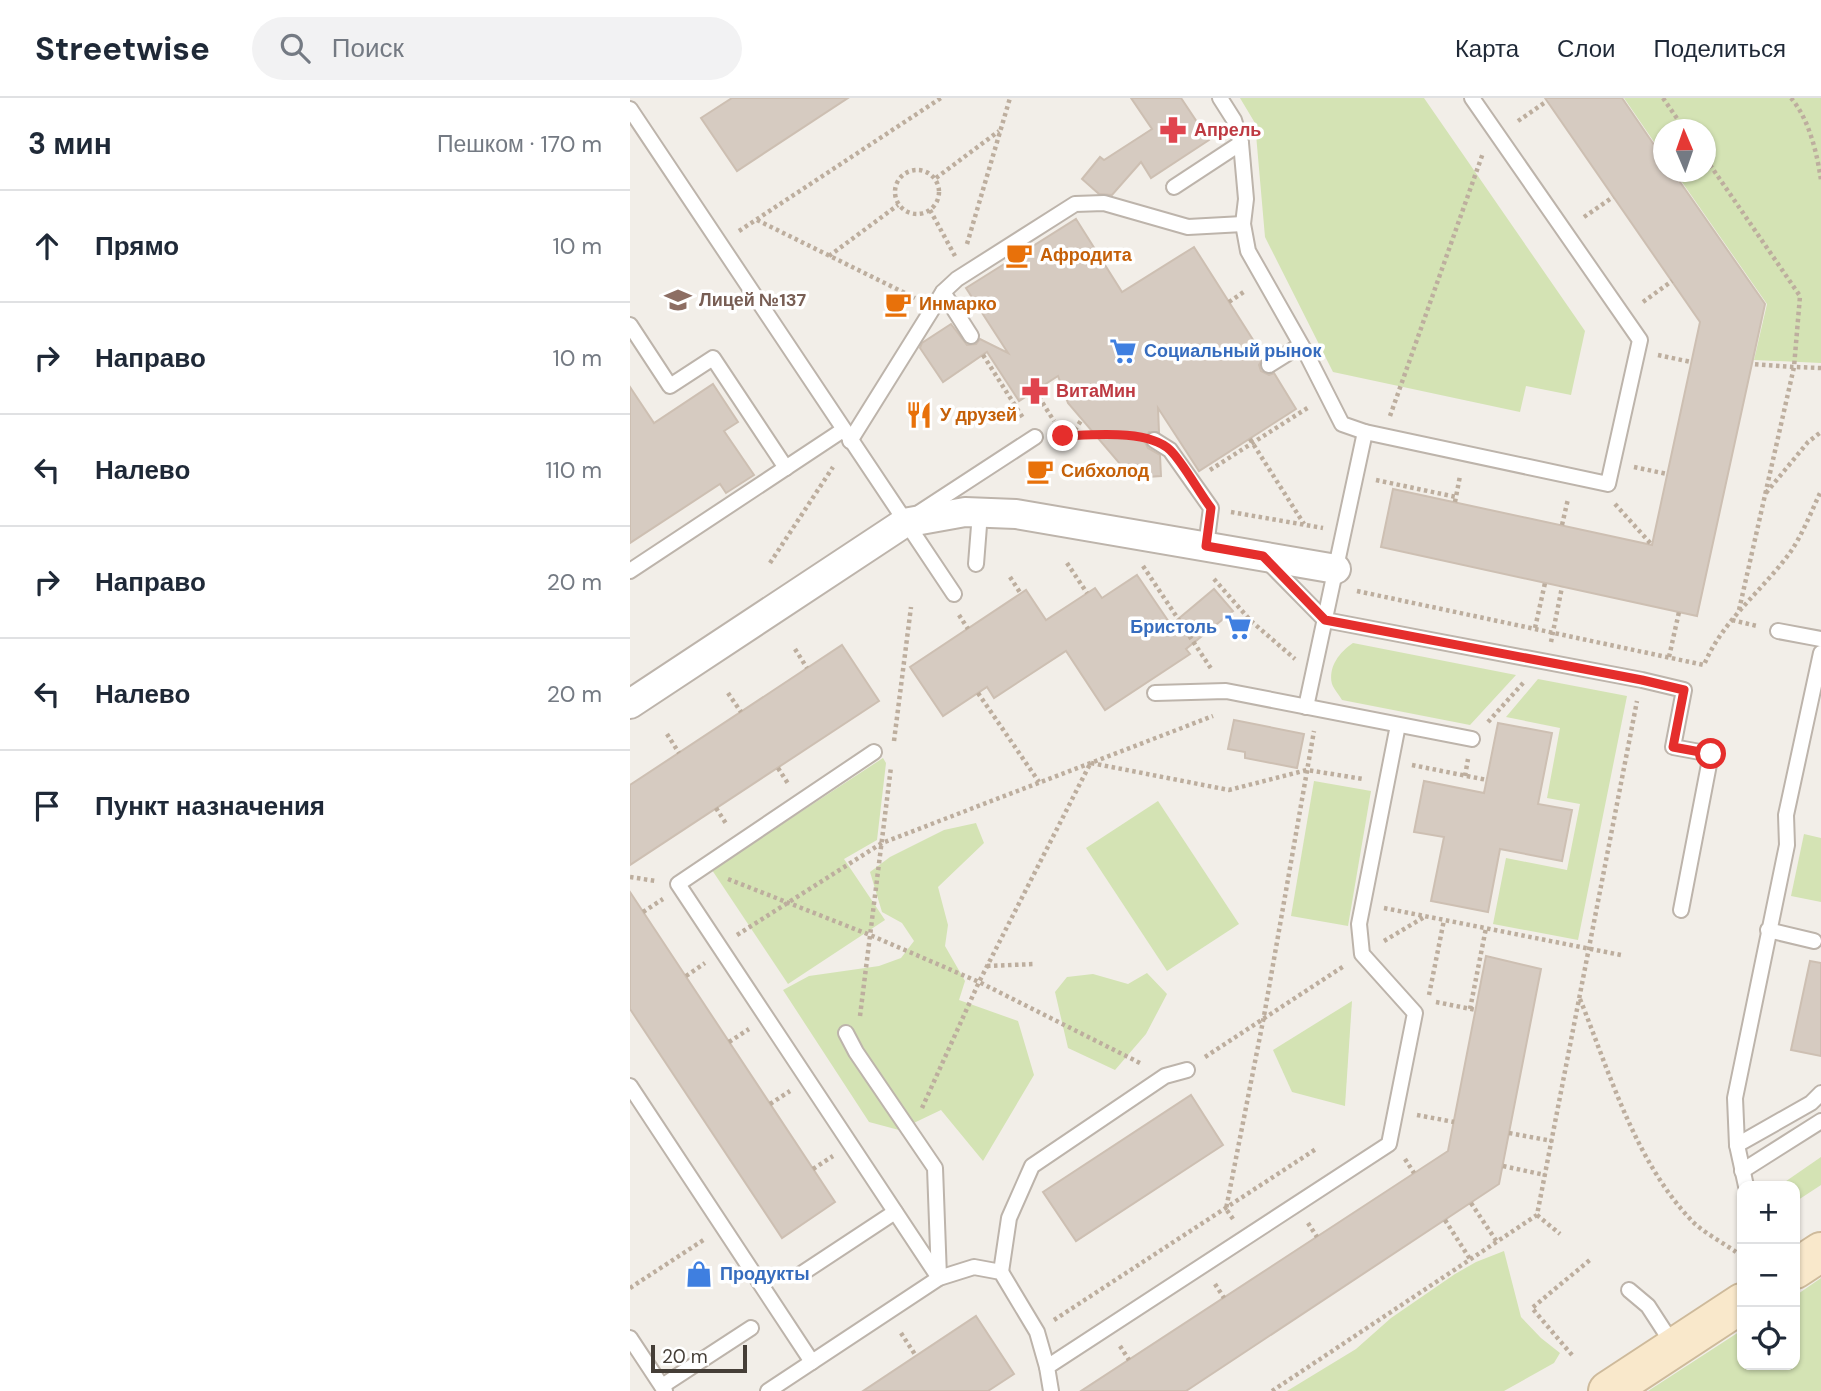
<!DOCTYPE html>
<html lang="ru">
<head>
<meta charset="utf-8">
<style>
	:root { --surface:#fff; --page:#f2f2f3; --text:#1f2937; --muted:#747a83; --line:#e0e1e3 }
	body { margin:0; font-family:"DM Sans",sans-serif; background:var(--page); color:var(--text) }
	.controls { position:absolute; right:21px; bottom:21px; display:grid; overflow:hidden; border-radius:14px; box-shadow:0 2px 5px #0004 }
	.controls button { width:63px; height:63px; display:grid; place-items:center; padding:0; border:0; border-bottom:2px solid var(--line); background:var(--surface); color:var(--text); font:35px sans-serif }
	.compass { position:absolute; left:1023px; top:21px; width:63px; height:63px; border-radius:50%; background:var(--surface); box-shadow:0 2px 5px #0004; rotate:358deg }
	.scale { position:absolute; left:21px; bottom:18px; width:96px; box-sizing:border-box; padding-left:7px; border:4px solid #453e37; border-top:0; font-size:19px; line-height:24px; white-space:nowrap; color:#453e37; -webkit-text-stroke:5px #fff; paint-order:stroke }
	.stop { position:absolute; width:21px; height:21px; margin:-16px; border:5px solid #e52e2c; border-radius:50%; background:#fff }
	.stop.end { background:#e52e2c; border-color:#fff; box-shadow:0 2px 7px #0008 }
	.list { margin:0; padding:0; list-style:none }
	h2 { display:flex; justify-content:space-between; align-items:center; height:91px; margin:0; padding:0 28px; font-size:30px }
	h2 small { font-size:23px; font-weight:400; color:var(--muted) }
	.list li { display:grid; grid-template-columns:46px 1fr auto; gap:21px; align-items:center; box-sizing:border-box; height:112px; padding:0 28px; border-top:2px solid var(--line) }
	.list b { display:block; font-size:26px; white-space:nowrap }
	.list em { font-size:23px; font-style:normal; color:var(--muted) }
	.icon { flex:none; width:38px; height:38px; fill:none; stroke:currentColor; stroke-width:2; stroke-linecap:round; stroke-linejoin:round }
	.map { position:relative; flex:none; width:1191px; height:1293px; overflow:hidden }
	header { display:flex; align-items:center; gap:42px; box-sizing:border-box; height:98px; padding:0 35px; background:var(--surface); border-bottom:2px solid var(--line) }
	header strong { font-size:33px }
	nav { display:flex; gap:38px; margin-inline-start:auto; font-size:24px }
	.search { width:490px; height:63px; background:var(--page); display:flex; align-items:center; gap:18px; box-sizing:border-box; padding:0 24px; border-radius:38px; color:var(--muted); font-size:26px }
	main { display:flex }
	aside { flex:1; background:var(--surface) }
	.map>svg:first-child { display:block }
	.green { fill:#d4e3b4 }
	.building { fill:#d6cbc1; stroke:#cdbfb2; stroke-width:2 }
	.lines { fill:none; stroke-linecap:round; stroke-linejoin:round }
	.service-casing { stroke:#bdb4ab; stroke-width:18 }
	.minor-casing { stroke:#bdb4ab; stroke-width:32 }
	.secondary-casing { stroke:#ceba9b; stroke-width:42 }
	.path { stroke:#bdae9e; stroke-width:4.5; stroke-dasharray:3.5 3.5; stroke-linecap:butt }
	.service { stroke:#fff; stroke-width:14 }
	.minor { stroke:#fff; stroke-width:28 }
	.secondary { stroke:#f9e8cb; stroke-width:38 }
	.route { stroke:#e52e2c; stroke-width:9 }
	.labels { text-anchor:middle; dominant-baseline:central; stroke-width:7; stroke-linejoin:round; paint-order:stroke }
	.health-label { font-size:18px; font-weight:bold; fill:#be3a42; stroke:#fff; text-anchor:start }
	.food-label { font-size:18px; font-weight:bold; fill:#c56008; stroke:#fff; text-anchor:start }
	.education-label { font-size:18px; font-weight:bold; fill:#785e54; stroke:#fff; text-anchor:start }
	.shop-label { font-size:18px; font-weight:bold; fill:#366cbe; stroke:#fff; text-anchor:start }
</style>
</head>
<body>
<header>
<strong>Streetwise</strong>
<div class="search"><svg class="icon" aria-label="search" viewBox="0 0 24 24"><circle cx="10" cy="10" r="6"/><path d="M15 15l6 6"/></svg>Поиск</div>
<nav><a>Карта</a><a>Слои</a><a>Поделиться</a></nav>
</header>
<main>
<aside>
<h2>3 мин<small>Пешком · 170 m</small></h2>
<ul class="list">
<li><svg class="icon" aria-label="ahead" viewBox="0 0 24 24"><path d="M12 20V5M6 11l6-6 6 6"/></svg><div><b>Прямо</b></div><em>10 m</em></li>
<li><svg class="icon" aria-label="right" viewBox="0 0 24 24"><path d="M7 20v-9h11M14 6l5 5-5 5"/></svg><div><b>Направо</b></div><em>10 m</em></li>
<li><svg class="icon" aria-label="left" viewBox="0 0 24 24"><path d="M17 20v-9H6M10 6l-5 5 5 5"/></svg><div><b>Налево</b></div><em>110 m</em></li>
<li><svg class="icon" aria-label="right" viewBox="0 0 24 24"><path d="M7 20v-9h11M14 6l5 5-5 5"/></svg><div><b>Направо</b></div><em>20 m</em></li>
<li><svg class="icon" aria-label="left" viewBox="0 0 24 24"><path d="M17 20v-9H6M10 6l-5 5 5 5"/></svg><div><b>Налево</b></div><em>20 m</em></li>
<li><svg class="icon" aria-label="arrive" viewBox="0 0 24 24"><path d="M6 21V4h12l-3 4 3 4H6"/></svg><div><b>Пункт назначения</b></div></li>
</ul>
</aside>
<div class="map">
<svg width="1191" height="1293" viewBox="0 0 1191 1293">
	<rect width="100%" height="100%" fill="#f2eee8"/>
	<g class="green">
		<path d="M610,0H794L955,233L941,297L896,288L890,314L703,274L635,139L625,25Z"/>
		<path d="M994,0H1191V265L1124,262L1137,206L1045,74H1076V32H1034L1033,57Z"/>
		<path d="M723,545L886,577L840,627L712,602C709,597 704,591 702,586C698,568 710,554 723,545Z"/>
		<path d="M908,581L997,598L948,842L863,826L876,760L937,772L950,706L917,700L930,630L876,619Z"/>
		<path d="M253,660L256,665L247,742L214,761L255,822L158,886L82,772Z"/>
		<path d="M684,683L741,693L718,828L661,818Z"/>
		<path d="M528,703L609,826L537,873L456,750Z"/>
		<path d="M346,725L354,745L308,789L318,827L315,848L335,883L329,902L388,923L404,977L353,1063L311,1012L269,1032L239,1024L153,892L179,878L249,868L271,860L284,843L272,825L252,814L240,774L260,759L314,732Z"/>
		<path d="M1174,736L1191,740V804L1161,798Z"/>
		<path d="M517,875L537,896L516,936L485,972L438,950L425,894L437,879L463,876L498,886Z"/>
		<path d="M722,903L715,1008L662,994L643,952Z"/>
		<path d="M1191,1059V1087L1165,1104V1088H1149Z"/>
		<path d="M874,1153L891,1219L911,1240L930,1255L924,1265L874,1293H657L726,1251L761,1220L825,1176L846,1164Z"/>
		<path d="M1191,1180V1293H1018L1112,1232V1267H1165V1198Z"/>
	</g>
	<g class="building">
		<path d="M102,0H218L107,73L71,20Z"/>
		<path d="M501,0H551L579,42L521,80L511,64L482,97L469,96L452,81L470,59L474,62L522,31Z"/>
		<path d="M915,0H992L1033,60V74H1043L1135,206L1067,518L751,449L763,391L1022,447L1070,224Z"/>
		<path d="M446,121L492,194L564,149L634,259L629,267L631,273L639,277L644,275L666,311L569,373L528,310L529,334H519L514,342L518,350L530,357L531,378L502,380L438,305L428,278L389,303L357,254L313,284L290,250L292,245L321,226L337,247L346,246L350,241L378,255L336,190Z"/>
		<path d="M83,286L108,324L94,333L124,377L96,395L90,386L0,445V289L24,325Z"/>
		<path d="M507,477L541,527L584,491L603,513L556,551L560,556L475,612L436,553L364,600L357,589L313,618L280,569L396,492L416,522L465,490L472,500Z"/>
		<path d="M212,547L249,603L0,767V687Z"/>
		<path d="M604,622L674,636L667,670L615,660V654L598,651Z"/>
		<path d="M868,625L922,635L908,706L942,712L932,763L870,751L858,814L801,803L814,739L784,734L794,683L854,695Z"/>
		<path d="M0,794L205,1104L152,1140L0,911Z"/>
		<path d="M856,858L911,871L869,1086L556,1293H451L818,1053Z"/>
		<path d="M1180,863L1191,865V958L1161,952Z"/>
		<path d="M561,997L593,1047L446,1143L413,1094Z"/>
		<path d="M346,1218L384,1276L358,1293H233Z"/>
	</g>
	<g class="lines">
		<defs>
			<g id="service">
				<path d="M590,0L604,22L611,45L616,101L613,126L618,153L677,257L712,326L735,334L978,386L1010,242L842,0"/>
				<path d="M0,11L324,496"/>
				<path d="M544,89L611,45"/>
				<path d="M313,194L341,238"/>
				<path d="M0,227L40,288L83,260L156,370"/>
				<path d="M639,267L671,247"/>
				<path d="M524,342L540,352L581,410L576,448"/>
				<path d="M220,343L313,194L327,181L445,106L474,105L558,129L613,126"/>
				<path d="M290,414L405,339"/>
				<path d="M636,462L695,522L1012,582L1054,592L1043,649L1081,656L1051,812"/>
				<path d="M346,466L350,415"/>
				<path d="M0,473L213,332"/>
				<path d="M1148,533L1191,541"/>
				<path d="M525,595L596,593L842,641"/>
				<path d="M676,609L735,334"/>
				<path d="M244,654L48,786L309,1180"/>
				<path d="M1138,832L1184,843"/>
				<path d="M216,935L226,954L305,1070L309,1179"/>
				<path d="M0,988L182,1264"/>
				<path d="M1107,1047L1181,1005L1191,995"/>
				<path d="M1112,1073L1191,1023"/>
				<path d="M1116,1088L1107,1047L1105,1000L1157,747L1156,717L1191,555"/>
				<path d="M371,1174L379,1120L402,1068L535,978L557,972"/>
				<path d="M171,1176L265,1114"/>
				<path d="M999,1192L1018,1208L1044,1248"/>
				<path d="M0,1240L35,1293"/>
				<path d="M32,1288L121,1230"/>
				<path d="M138,1293L309,1180L344,1169L371,1174L407,1234L417,1269"/>
				<path d="M421,1293L417,1269L759,1046L785,915L732,856L729,826L768,627"/>
			</g>
			<path id="minor" d="M0,606L274,425L335,414L386,416L706,471"/>
			<g id="secondary">
				<path d="M1165,1171L1191,1154"/>
				<path d="M978,1293L1112,1205"/>
			</g>
		</defs>
		<use href="#service" class="service-casing"/>
		<use href="#minor" class="minor-casing"/>
		<use href="#secondary" class="secondary-casing"/>
		<g class="path">
			<path d="M1033,0L1055,32"/>
			<path d="M1161,0C1179,21 1187,55 1191,82"/>
			<path d="M888,23L917,3"/>
			<path d="M1076,61L1170,198L1164,269L1122,266"/>
			<circle cx="287" cy="94" r="22"/>
			<path d="M306,80L369,33"/>
			<path d="M300,112L325,158"/>
			<path d="M954,119L983,99"/>
			<path d="M127,122L285,200"/>
			<path d="M109,133L311,0"/>
			<path d="M337,146L380,0"/>
			<path d="M199,158L268,107"/>
			<path d="M599,204L615,193"/>
			<path d="M1013,204L1042,183"/>
			<path d="M353,257L393,320"/>
			<path d="M1028,257L1061,264"/>
			<path d="M405,293L424,323"/>
			<path d="M760,318L853,55"/>
			<path d="M427,338H502"/>
			<path d="M441,338L452,321"/>
			<path d="M620,341L674,426"/>
			<path d="M1004,369L1037,376"/>
			<path d="M580,372L679,309"/>
			<path d="M746,382L826,399"/>
			<path d="M1136,395L1178,344L1191,334"/>
			<path d="M825,404L830,378"/>
			<path d="M985,406L1022,447"/>
			<path d="M601,414L693,430"/>
			<path d="M932,427L938,401"/>
			<path d="M140,465L203,369"/>
			<path d="M437,465L457,495"/>
			<path d="M513,468L582,572"/>
			<path d="M380,479L391,496"/>
			<path d="M584,481L621,523L665,561"/>
			<path d="M727,493L1074,567C1092,523 1131,494 1159,456C1172,438 1181,414 1191,393"/>
			<path d="M1109,512L1164,269L1191,270"/>
			<path d="M329,517L338,531"/>
			<path d="M1102,522L1127,528"/>
			<path d="M905,530L915,485"/>
			<path d="M921,544L932,489"/>
			<path d="M165,551L177,570"/>
			<path d="M1039,559L1049,514"/>
			<path d="M98,595L111,614"/>
			<path d="M348,595L409,684"/>
			<path d="M858,624L894,584"/>
			<path d="M37,636L49,655"/>
			<path d="M264,643L281,509"/>
			<path d="M461,665L599,692L677,672L733,681"/>
			<path d="M782,667L857,682"/>
			<path d="M148,670L159,687"/>
			<path d="M835,678L838,661"/>
			<path d="M86,710L97,727"/>
			<path d="M0,779L26,783"/>
			<path d="M98,781L240,837L349,884L512,966"/>
			<path d="M754,810L991,857"/>
			<path d="M13,814L33,801"/>
			<path d="M107,837L252,745L583,618"/>
			<path d="M754,843L796,818"/>
			<path d="M357,868L405,866"/>
			<path d="M56,878L75,865"/>
			<path d="M799,897L814,822"/>
			<path d="M950,901C980,976 1005,1063 1062,1123C1074,1135 1092,1144 1106,1154"/>
			<path d="M806,904L846,912"/>
			<path d="M840,911L856,830"/>
			<path d="M230,918L261,669"/>
			<path d="M99,944L119,931"/>
			<path d="M575,959L714,868"/>
			<path d="M140,1006L160,993"/>
			<path d="M292,1010L349,884L460,666"/>
			<path d="M787,1017L824,1024"/>
			<path d="M879,1035L922,1043"/>
			<path d="M775,1061L784,1075"/>
			<path d="M873,1068L915,1077"/>
			<path d="M183,1071L203,1058"/>
			<path d="M841,1105L867,1144"/>
			<path d="M907,1117L930,1136"/>
			<path d="M603,1121L596,1111L634,918L684,633"/>
			<path d="M815,1122L840,1161"/>
			<path d="M678,1125L687,1139"/>
			<path d="M585,1186L594,1200"/>
			<path d="M0,1190L75,1141"/>
			<path d="M424,1222L686,1051"/>
			<path d="M271,1235L286,1258"/>
			<path d="M490,1248L499,1262"/>
			<path d="M942,1257L902,1210L961,1161"/>
			<path d="M642,1293L907,1117L1007,603"/>
		</g>
		<use href="#service" class="service"/>
		<use href="#minor" class="minor"/>
		<use href="#secondary" class="secondary"/>
	</g>
	<g class="lines">
		<path class="route" d="M433,338C462,337 518,331 540,352C552,363 570,396 581,410L576,448L633,458L695,522L1012,582L1054,592L1043,649L1081,656"/>
	</g>
	<defs>
		<symbol id="pharmacy-bare" viewBox="-9 -9 18 18"><path d="M-2-6h4v4h4v4h-4v4h-4v-4h-4v-4h4Z" fill="#e0444e" stroke="#fff" stroke-width="2.5" paint-order="stroke"/></symbol>
		<symbol id="cafe-bare" viewBox="-9 -9 18 18"><path d="M-5.5-4.5H6V0H3Q3 3.5 0 3.5H-2.5Q-5.5 3.5-5.5 0ZM3-3.2v2h1.7v-2ZM-6 4.5H4V6H-6Z" fill="#e8710a" stroke="#fff" stroke-width="2.5" paint-order="stroke"/></symbol>
		<symbol id="school-bare" viewBox="-9 -9 18 18"><path d="M0-5L7-2L0 1L-7-2ZM-4 1L0 2.5L4 1V4Q0 6-4 4Z" fill="#8d6e63" stroke="#fff" stroke-width="2.5" paint-order="stroke"/></symbol>
		<symbol id="supermarket-bare" viewBox="-9 -9 18 18"><path d="M-6-5.5h2.5l.6 2H6L4.5 2H-2.5L-4.4-4H-6ZM-1.5 3.2a1.3 1.3 0 1 0 .1 0ZM3 3.2a1.3 1.3 0 1 0 .1 0Z" fill="#3f7fe0" stroke="#fff" stroke-width="2.5" paint-order="stroke"/></symbol>
		<symbol id="restaurant-bare" viewBox="-9 -9 18 18"><path d="M-5-6h1v4h1v-4h1v4h1v-4h1v5L-1.5 .5V6h-2V.5L-5-1ZM5-6V6H3V1.5H1.5Q1.5-4 5-6Z" fill="#e8710a" stroke="#fff" stroke-width="2.5" paint-order="stroke"/></symbol>
		<symbol id="shop-bare" viewBox="-9 -9 18 18"><path d="M-5-2.5h2.3a2.7 3.5 0 0 1 5.4 0H5L5.5 6h-11ZM-1.5-2.5h3a1.5 2.3 0 0 0-3 0Z" fill="#3f7fe0" stroke="#fff" stroke-width="2.5" paint-order="stroke"/></symbol>
	</defs>
	<g fill-rule="evenodd">
		<use href="#pharmacy-bare" x="524" y="13" width="38" height="38"/>
		<use href="#cafe-bare" x="370" y="138" width="38" height="38"/>
		<use href="#school-bare" x="29" y="183" width="38" height="38"/>
		<use href="#cafe-bare" x="249" y="187" width="38" height="38"/>
		<use href="#supermarket-bare" x="474" y="234" width="38" height="38"/>
		<use href="#pharmacy-bare" x="386" y="274" width="38" height="38"/>
		<use href="#restaurant-bare" x="270" y="298" width="38" height="38"/>
		<use href="#cafe-bare" x="391" y="354" width="38" height="38"/>
		<use href="#supermarket-bare" x="589" y="510" width="38" height="38"/>
		<use href="#shop-bare" x="50" y="1157" width="38" height="38"/>
	</g>
	<g class="labels">
		<g class="health-label">
			<text x="564" y="32">Апрель</text>
			<text x="426" y="293">ВитаМин</text>
		</g>
		<g class="food-label">
			<text x="410" y="157">Афродита</text>
			<text x="289" y="206">Инмарко</text>
			<text x="310" y="317">У друзей</text>
			<text x="431" y="373">Сибхолод</text>
		</g>
		<g class="education-label">
			<text x="69" y="202">Лицей №137</text>
		</g>
		<g class="shop-label">
			<text x="514" y="253">Социальный рынок</text>
			<text x="587" y="529" text-anchor="end">Бристоль</text>
			<text x="90" y="1176">Продукты</text>
		</g>
	</g>
</svg>
<div class="controls">
<button>+</button>
<button>−</button>
<button><svg class="icon" aria-label="locate" viewBox="0 0 24 24"><circle cx="12" cy="12" r="6"/><path d="M12 2v4M12 18v4M2 12h4M18 12h4"/></svg></button>
</div>
<svg class="compass" viewBox="-18 -18 36 36"><path d="M0-13l5 13h-10z" fill="#e53935"/><path d="M0 13l5-13h-10z" fill="#747a83"/></svg>
<div class="scale">20 m</div>
<div class="stop" style="left:1081px;top:656px"></div>
<div class="stop end" style="left:433px;top:338px"></div>
</div>
</main>
</body>
</html>
